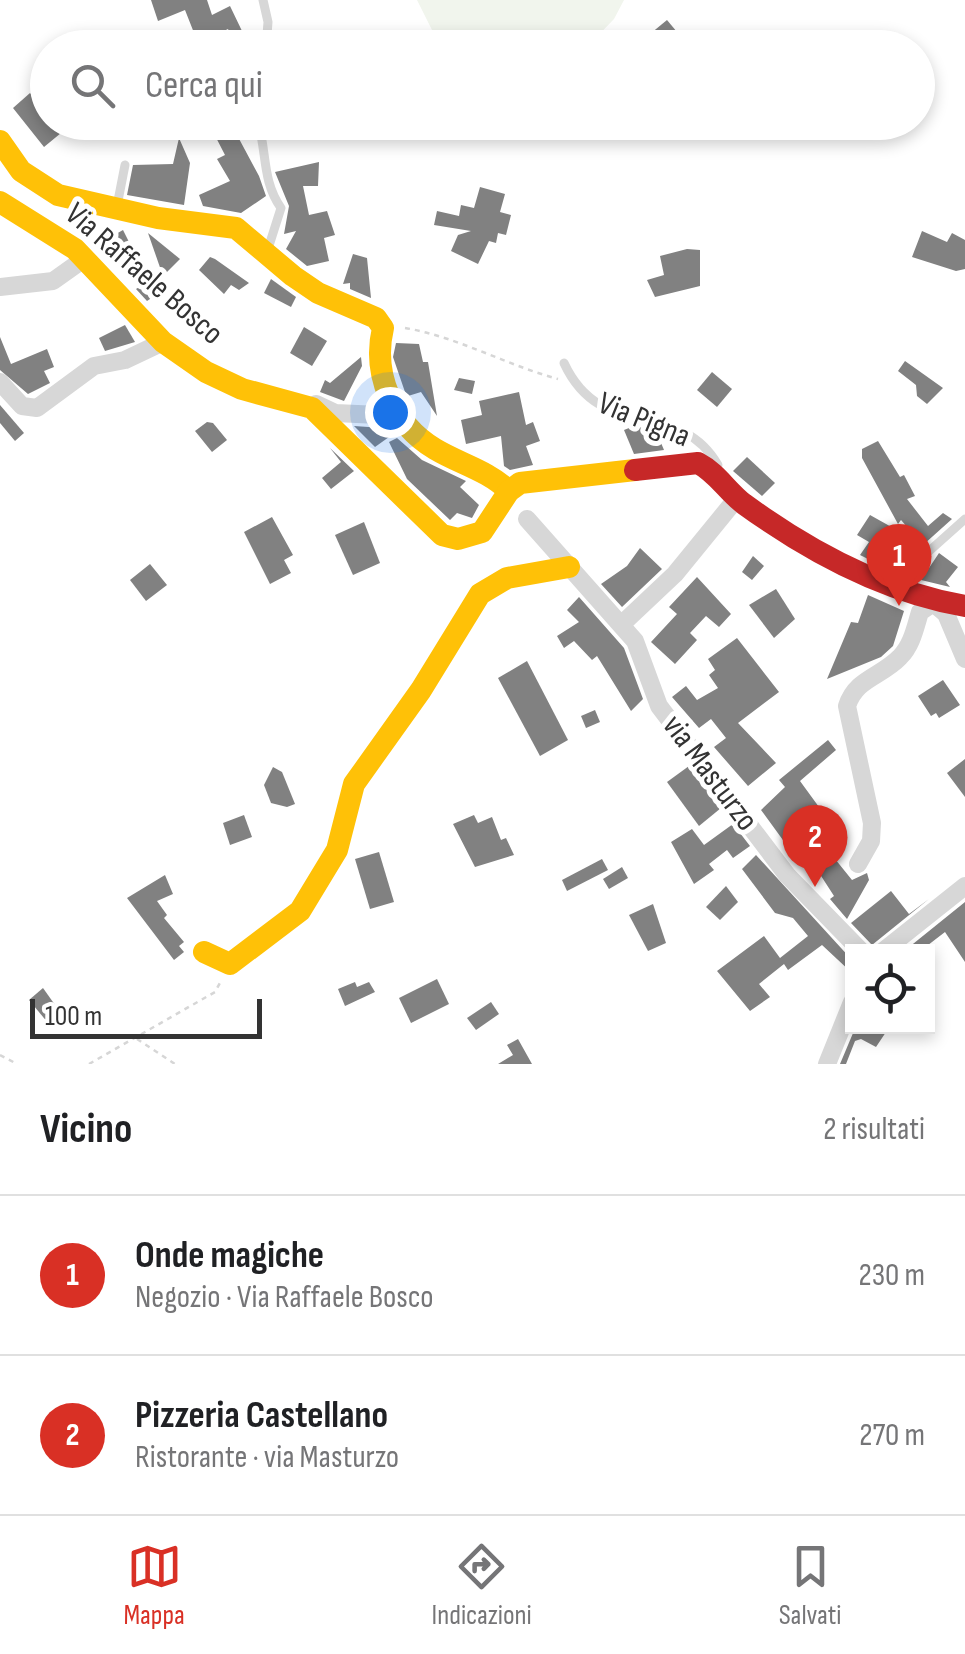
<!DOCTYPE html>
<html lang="it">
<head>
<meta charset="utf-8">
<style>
	:root { --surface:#fff; --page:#f2f2f2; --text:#202124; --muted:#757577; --line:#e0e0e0; --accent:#d93025 }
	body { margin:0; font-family:"Sofia Sans Condensed",sans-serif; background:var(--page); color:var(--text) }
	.controls { position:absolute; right:30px; bottom:30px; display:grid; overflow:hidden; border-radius:0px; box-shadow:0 5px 15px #0003 }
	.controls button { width:90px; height:90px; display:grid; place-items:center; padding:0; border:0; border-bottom:2px solid var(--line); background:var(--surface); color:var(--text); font:50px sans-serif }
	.scale { position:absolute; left:30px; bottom:25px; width:232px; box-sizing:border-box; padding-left:10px; border:5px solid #333; border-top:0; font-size:28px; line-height:35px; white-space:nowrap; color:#333; -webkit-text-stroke:8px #fff; paint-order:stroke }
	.you { position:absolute; left:390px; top:412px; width:35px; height:35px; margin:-25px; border:8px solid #fff; border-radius:50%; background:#1a73e8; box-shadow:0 0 0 15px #1a73e833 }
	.badge { display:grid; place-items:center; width:65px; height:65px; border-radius:50%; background:var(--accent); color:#fff; font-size:32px; font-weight:700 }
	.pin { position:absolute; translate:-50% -82px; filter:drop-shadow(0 2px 5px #0008) }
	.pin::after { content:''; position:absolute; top:52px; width:35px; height:30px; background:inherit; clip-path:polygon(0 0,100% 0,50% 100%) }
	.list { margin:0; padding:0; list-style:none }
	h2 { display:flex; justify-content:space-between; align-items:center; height:130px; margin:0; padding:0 40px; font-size:42px }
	h2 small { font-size:32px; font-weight:400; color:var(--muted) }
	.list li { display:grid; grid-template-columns:65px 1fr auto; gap:30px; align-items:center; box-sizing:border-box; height:160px; padding:0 40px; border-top:2px solid var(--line) }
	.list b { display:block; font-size:38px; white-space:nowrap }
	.list p { margin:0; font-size:32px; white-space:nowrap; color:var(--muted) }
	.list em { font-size:32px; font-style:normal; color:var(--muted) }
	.icon { flex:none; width:55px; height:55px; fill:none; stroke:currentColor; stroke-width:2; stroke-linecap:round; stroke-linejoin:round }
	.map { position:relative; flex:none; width:965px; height:1064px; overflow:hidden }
	.search { position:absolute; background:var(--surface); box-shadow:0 5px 15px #0003; left:30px; right:30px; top:30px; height:110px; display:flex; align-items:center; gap:25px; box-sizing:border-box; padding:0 35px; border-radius:55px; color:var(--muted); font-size:38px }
	.sheet { height:450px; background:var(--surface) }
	nav { display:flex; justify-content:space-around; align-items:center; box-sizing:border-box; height:140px; border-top:2px solid var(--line); background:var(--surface); font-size:28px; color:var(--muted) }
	nav a { display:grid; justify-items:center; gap:5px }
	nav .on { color:var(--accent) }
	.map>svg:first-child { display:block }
	.green { fill:#f1f5ed }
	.building { fill:#818181 }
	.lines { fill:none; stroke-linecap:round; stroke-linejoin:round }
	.path { stroke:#d6d6d6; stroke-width:2.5; stroke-dasharray:5 5; stroke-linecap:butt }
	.lane { stroke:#d7d7d7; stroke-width:9 }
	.street { stroke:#d7d7d7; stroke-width:18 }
	.slow { stroke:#ffc107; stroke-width:22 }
	.jam { stroke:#c62828; stroke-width:22 }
	.labels { text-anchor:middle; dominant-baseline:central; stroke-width:10; stroke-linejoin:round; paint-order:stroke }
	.street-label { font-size:32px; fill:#333; stroke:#fff }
</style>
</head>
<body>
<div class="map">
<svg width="965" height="1064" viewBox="0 0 965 1064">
	<rect width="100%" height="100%" fill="#fff"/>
	<path class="green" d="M417,0H624L614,19L587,47L430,48L432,30Z"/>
	<g class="building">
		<path d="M151,0H207L212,15L230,6L242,31L231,36L228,29L198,43L185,10L158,21Z"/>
		<path d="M667,20L682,38L672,48H633Z"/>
		<path d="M30,93L48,113V122L61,133L44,147L13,108Z"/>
		<path d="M208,122H236L241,132L237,135L259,176L266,196L241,213L203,206L199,195L230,181L217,159L225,155Z"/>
		<path d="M179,138L190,163L184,205L127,195L133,165L173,164Z"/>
		<path d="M319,162L318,186H303L309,215L327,211L335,235L324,238L329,261L307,266L286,249L296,231L284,234L289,206L275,172Z"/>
		<path d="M480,187L505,194L500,212L511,215L506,235L498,233L496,243L489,241L478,264L451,251L458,235L471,231L434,225L437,211L459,216L461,205L474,208Z"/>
		<path d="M123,230L131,246L108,258L95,246Z"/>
		<path d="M922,231L947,242L952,233L965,240V269L956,271L912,257Z"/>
		<path d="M148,233L180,259L163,276Z"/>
		<path d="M687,249L700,250V286L655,297L647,280L664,275L660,256Z"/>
		<path d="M353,254L367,258L371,298L350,289V283L343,284Z"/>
		<path d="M210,257L215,259L249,283L239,290L231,285L224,294L199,270Z"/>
		<path d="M271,279L296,297L291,307L264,293Z"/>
		<path d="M149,281L156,295L147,301L136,289Z"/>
		<path d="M125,325L135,342L105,351L99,338Z"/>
		<path d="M304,327L327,341L312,366L290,353Z"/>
		<path d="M0,337L11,364L47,349L54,367L44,371L50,383L28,394L0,370Z"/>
		<path d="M396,343L419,344L423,362H428L437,416L421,392L408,396L405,392L393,357Z"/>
		<path d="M361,357L362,366L344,401L320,392L325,380L330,383Z"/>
		<path d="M905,361L943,388L927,404L917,396L916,385L898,371Z"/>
		<path d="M712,372L732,389L717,407L697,390Z"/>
		<path d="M459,378L475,381L472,394L454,390Z"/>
		<path d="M519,392L526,425L533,422L540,441L526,446L533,465L510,470L504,466L501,436L466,444L461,420L482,415L479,401Z"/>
		<path d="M0,405L24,433L15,441L0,423Z"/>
		<path d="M207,422L213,423L227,440L212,452L195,431Z"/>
		<path d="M354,426L383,428L389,437L375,447Z"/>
		<path d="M634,426L656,431L664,450L634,454L624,430Z"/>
		<path d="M397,438L422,460L466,481L460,487L479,505L472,518L457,513L450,520L407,479L389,442Z"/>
		<path d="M878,441L900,477L904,475L915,496L907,499L928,526L943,513L952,519L923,545L901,520L898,524L862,458V449Z"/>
		<path d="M330,448L354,471L331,489L322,478L341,462Z"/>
		<path d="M747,457L775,483L762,496L733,471Z"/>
		<path d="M870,515L895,529L874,562L860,555L869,542L857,535Z"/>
		<path d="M272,517L293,555L284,560L291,573L270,584L244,532Z"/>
		<path d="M364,522L380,563L353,575L335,535Z"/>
		<path d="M640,548L662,569L622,607L601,584L627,566Z"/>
		<path d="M939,553L958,567L946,582L950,587L921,580Z"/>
		<path d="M753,556L764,566L752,580L742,572Z"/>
		<path d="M150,564L167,585L146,601L130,580Z"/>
		<path d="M697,577L731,614L719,627L706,616L690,633L697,640L675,664L651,642L677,614L669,607Z"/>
		<path d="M776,589L795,619L774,638L749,605Z"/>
		<path d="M868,595L904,611L893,646L881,657L827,679L851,622L858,623Z"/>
		<path d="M579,597L624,648L643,699L631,711L597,656L592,660L574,641L564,648L557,636L579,622L567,610Z"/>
		<path d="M737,638L779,692L738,723L776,763L748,786L714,747L726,738L711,719L699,728L672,697L686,686L697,700L718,688L709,675L715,670L708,659Z"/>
		<path d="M527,661L568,740L540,756L498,678Z"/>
		<path d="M943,680L960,705L939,718L936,713L931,716L918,696Z"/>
		<path d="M595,710L600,722L586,728L581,716Z"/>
		<path d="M828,740L836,750L800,781L835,829L823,844L852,880L867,873L869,880L847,919L830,899L834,896L805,851L796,858L761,810L785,787L779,780Z"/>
		<path d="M965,759V797L947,773Z"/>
		<path d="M689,766L721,808L699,826L667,782Z"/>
		<path d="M273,767L282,772L295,804L287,807L271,803L264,785Z"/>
		<path d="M244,815L252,837L230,845L223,823Z"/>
		<path d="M474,815L478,823L492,817L501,840L506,838L514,855L475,867L453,824Z"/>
		<path d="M733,824L750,846L733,858L727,850L709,864L714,870L694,884L671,842L692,829L704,845Z"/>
		<path d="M379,852L394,902L370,909L355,859Z"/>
		<path d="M756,855L852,960V973L822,945L788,970L784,964L759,984L770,997L750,1011L717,971L764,936L780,958L808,936L793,918L775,913L742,869Z"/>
		<path d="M602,859L608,870L567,891L562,880Z"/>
		<path d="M622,867L628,878L609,889L603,879Z"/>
		<path d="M165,875L173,894L157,901L167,915L164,918L184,942L179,946L184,952L174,960L127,898Z"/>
		<path d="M726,886L738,902L720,920L706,907Z"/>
		<path d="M891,891L909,914L929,899L872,945L851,923Z"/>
		<path d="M965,902V962L945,932L919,952H903Z"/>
		<path d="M653,904L666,943L648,951L629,915Z"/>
		<path d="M437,979L449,1004L411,1023L399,998Z"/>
		<path d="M355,982L357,987L369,982L375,992L345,1006L338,989Z"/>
		<path d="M43,988L65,1019L53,1029L29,1000Z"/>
		<path d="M491,1002L499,1014L476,1030L467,1018Z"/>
		<path d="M856,1026H890L876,1047L861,1039L855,1041L846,1064H840Z"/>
		<path d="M518,1039L532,1064H498L513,1055L507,1045Z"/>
	</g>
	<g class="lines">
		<g class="path">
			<path d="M405,328C458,337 506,365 558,379"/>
			<path d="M137,1039L175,1064"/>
			<path d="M0,1055L17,1064"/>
			<path d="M89,1064L215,992L221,981"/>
		</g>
		<g class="lane">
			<path d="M263,0L268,22L266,48"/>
			<path d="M258,122C267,153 262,181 281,208L267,252"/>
			<path d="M117,206L125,165"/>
			<path d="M564,363C602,445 678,396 718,465"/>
			<path d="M906,588L927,553L965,519"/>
		</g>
		<g class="street">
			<path d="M0,287L53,281L84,259"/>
			<path d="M0,382L22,406L37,408L94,366L125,360L163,342"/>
			<path d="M316,404L335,413L401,416"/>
			<path d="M527,519L635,641L659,706L787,875L862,952"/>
			<path d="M622,624L675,574L737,498"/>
			<path d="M858,864L871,841L872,823L847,706C856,678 881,677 900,657C912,645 915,628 920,612L933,603L946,614L965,659"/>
			<path d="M882,952L965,886"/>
			<path d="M827,1064L852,1002"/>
		</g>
		<g class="slow">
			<path d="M0,141L21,171L58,195L158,218L236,228L293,276L318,293L376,318L383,328C372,374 393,424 435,449C460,464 487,470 509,491"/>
			<path d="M0,202L75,249L163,342L206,372L242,389L312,408L442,535L458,539L482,532L509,491L520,483L635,470"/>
			<path d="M204,952L230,964L300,911L337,850L354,784L421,690L480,594L507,578L569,567"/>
		</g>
		<path class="jam" d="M635,470L698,463C717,473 727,491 744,504C810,552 884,592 965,606"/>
	</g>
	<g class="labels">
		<g class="street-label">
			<text transform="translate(144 274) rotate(41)">Via Raffaele Bosco</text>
			<text transform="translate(644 420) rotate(22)">Via Pigna</text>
			<text transform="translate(710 773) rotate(53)">via Masturzo</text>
		</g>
	</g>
</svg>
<div class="controls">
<button><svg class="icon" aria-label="locate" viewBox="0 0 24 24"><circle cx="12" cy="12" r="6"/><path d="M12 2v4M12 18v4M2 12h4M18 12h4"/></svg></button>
</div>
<div class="scale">100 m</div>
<div class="you"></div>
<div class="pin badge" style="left:899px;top:606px">1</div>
<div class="pin badge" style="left:815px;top:887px">2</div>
<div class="search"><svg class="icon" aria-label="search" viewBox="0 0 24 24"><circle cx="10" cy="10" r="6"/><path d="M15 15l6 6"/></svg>Cerca qui</div>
</div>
<section class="sheet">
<h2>Vicino<small>2 risultati</small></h2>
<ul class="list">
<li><span class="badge">1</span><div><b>Onde magiche</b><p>Negozio · Via Raffaele Bosco</p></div><em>230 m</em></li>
<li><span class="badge">2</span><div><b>Pizzeria Castellano</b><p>Ristorante · via Masturzo</p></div><em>270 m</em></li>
</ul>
</section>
<nav>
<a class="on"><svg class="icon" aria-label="map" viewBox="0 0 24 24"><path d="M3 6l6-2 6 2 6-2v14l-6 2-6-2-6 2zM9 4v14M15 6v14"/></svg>Mappa</a>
<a><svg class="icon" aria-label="directions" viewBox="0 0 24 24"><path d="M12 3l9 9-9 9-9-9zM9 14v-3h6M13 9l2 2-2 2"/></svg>Indicazioni</a>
<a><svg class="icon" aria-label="saved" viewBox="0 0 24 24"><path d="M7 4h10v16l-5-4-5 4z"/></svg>Salvati</a>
</nav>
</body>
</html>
